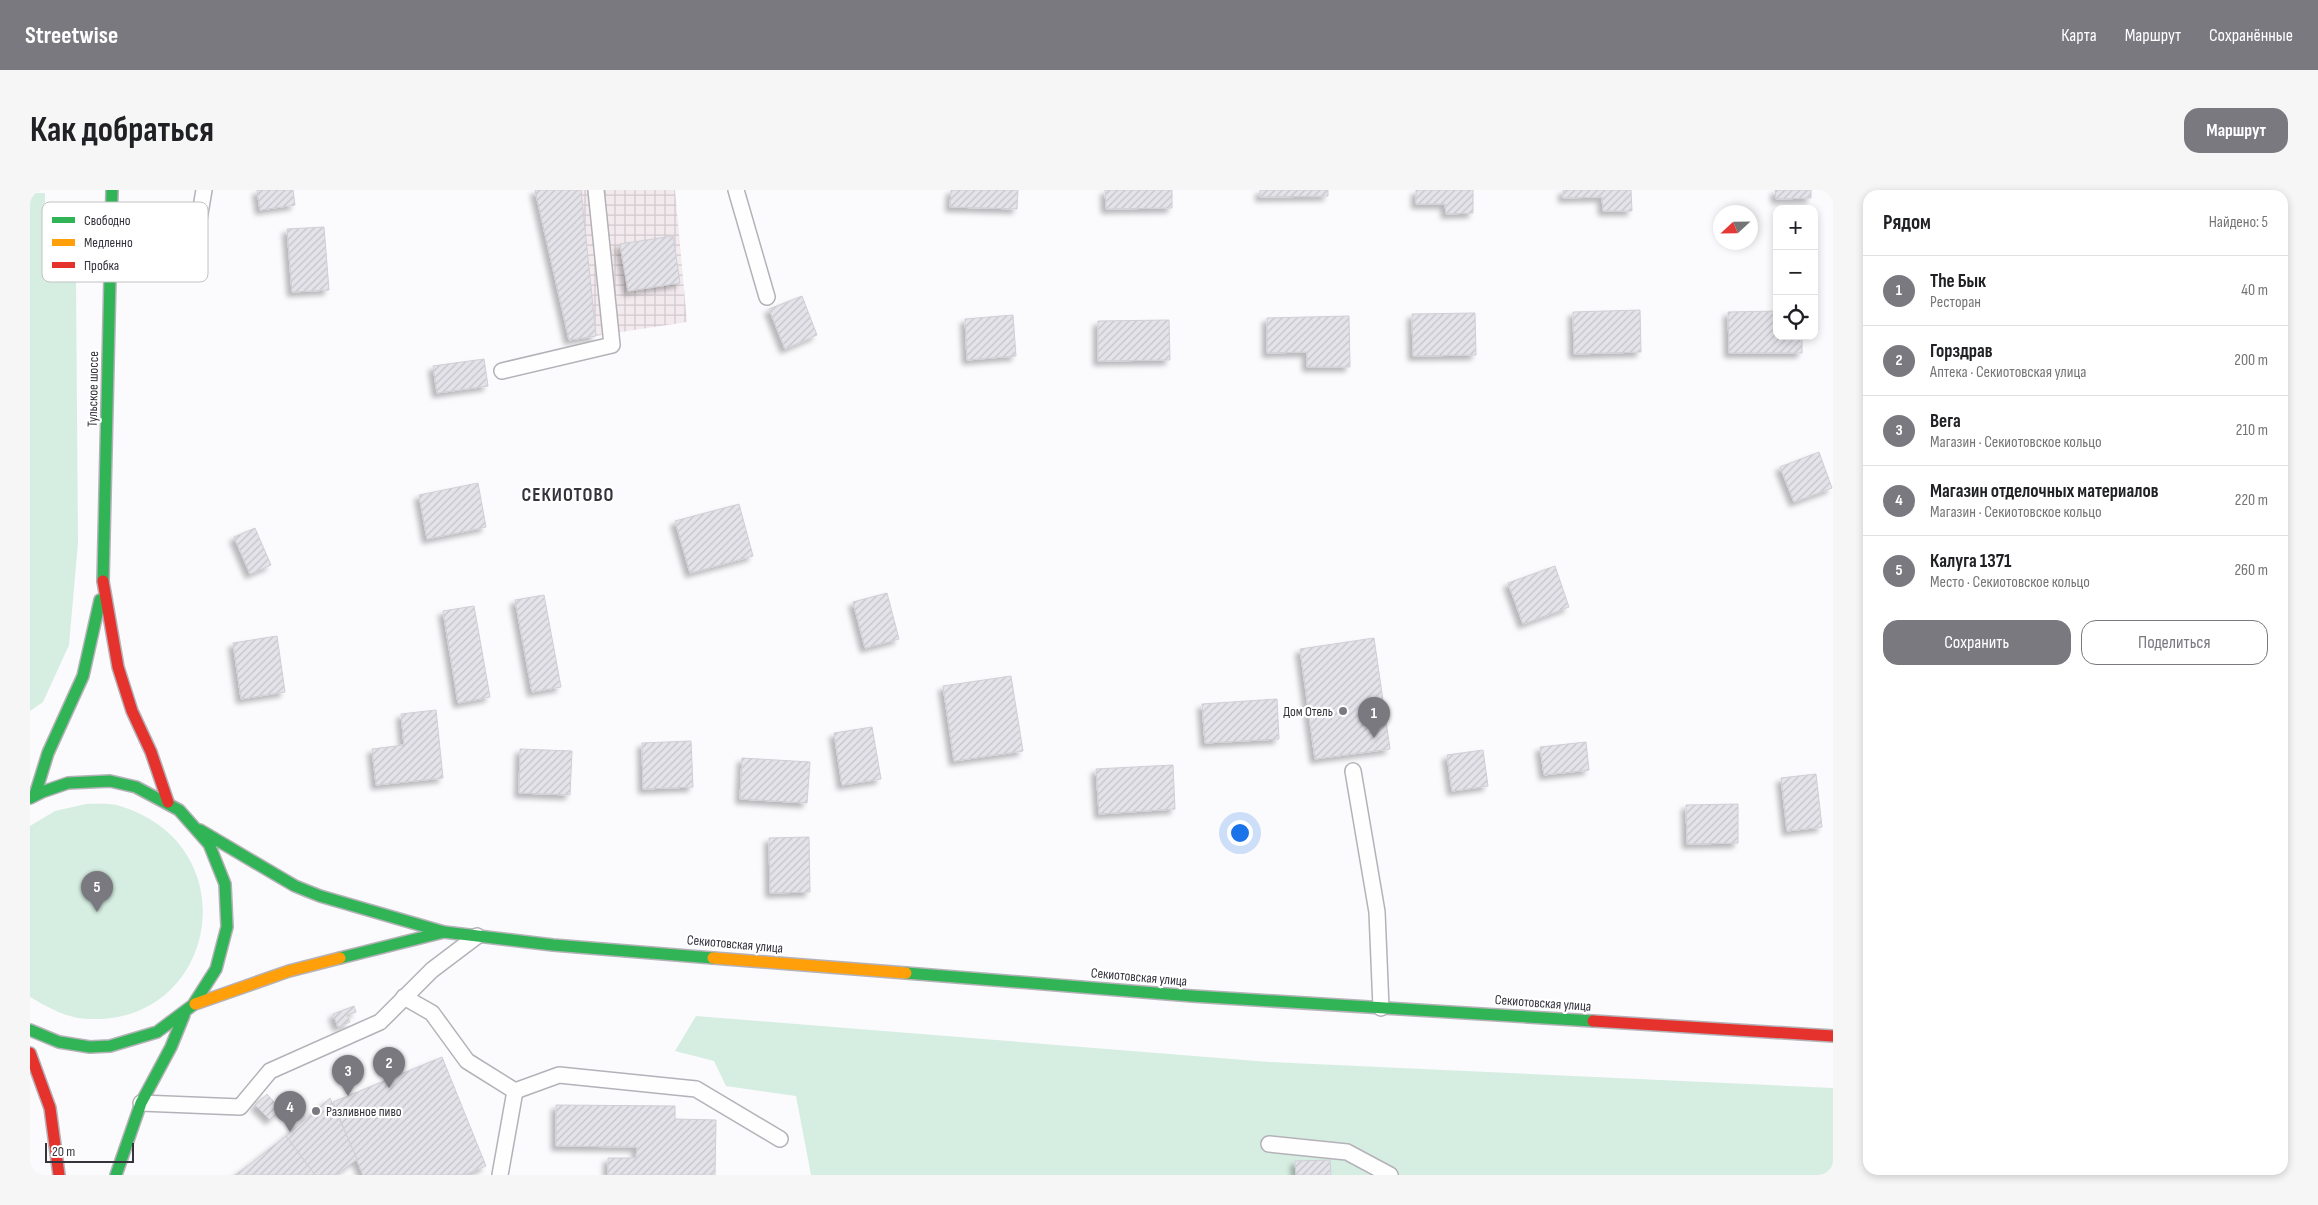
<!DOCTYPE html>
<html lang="ru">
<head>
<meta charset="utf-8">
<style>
	:root { --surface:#fff; --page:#f6f6f6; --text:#202124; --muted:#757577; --line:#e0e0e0; --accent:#7a7980 }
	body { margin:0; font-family:"Sofia Sans Condensed",sans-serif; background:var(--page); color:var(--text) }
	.controls { position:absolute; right:15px; top:15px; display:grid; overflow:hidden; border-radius:10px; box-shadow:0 2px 8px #0003 }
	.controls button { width:45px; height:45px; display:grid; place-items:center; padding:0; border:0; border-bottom:1px solid var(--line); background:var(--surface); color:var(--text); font:25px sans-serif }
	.compass { position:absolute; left:1683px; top:15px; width:45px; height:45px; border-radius:50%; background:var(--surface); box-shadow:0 2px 8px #0003; rotate:248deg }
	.scale { position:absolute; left:15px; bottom:12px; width:89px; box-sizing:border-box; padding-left:5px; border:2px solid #35333c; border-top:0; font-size:14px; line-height:18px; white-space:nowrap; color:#35333c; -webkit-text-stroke:4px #fff; paint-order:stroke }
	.you { position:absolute; left:1209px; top:642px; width:18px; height:18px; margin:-12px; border:4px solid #fff; border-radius:50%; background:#1a73e8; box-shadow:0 0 0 8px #1a73e833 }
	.badge { display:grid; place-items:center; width:32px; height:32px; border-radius:50%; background:var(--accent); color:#fff; font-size:16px; font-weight:700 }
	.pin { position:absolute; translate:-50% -41px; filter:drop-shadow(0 1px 2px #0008) }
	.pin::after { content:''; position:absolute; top:26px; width:18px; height:15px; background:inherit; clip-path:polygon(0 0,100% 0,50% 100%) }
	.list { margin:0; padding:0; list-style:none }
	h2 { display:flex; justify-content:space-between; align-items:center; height:65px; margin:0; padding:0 20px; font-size:21px }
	h2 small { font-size:16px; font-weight:400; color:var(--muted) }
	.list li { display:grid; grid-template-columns:32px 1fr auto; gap:15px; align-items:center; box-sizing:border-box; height:70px; padding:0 20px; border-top:1px solid var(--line) }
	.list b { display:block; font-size:19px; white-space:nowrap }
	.list p { margin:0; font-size:16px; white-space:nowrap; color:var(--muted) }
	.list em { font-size:16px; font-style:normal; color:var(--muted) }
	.actions { display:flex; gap:10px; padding:15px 20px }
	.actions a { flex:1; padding:11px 0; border:1px solid var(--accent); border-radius:15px; text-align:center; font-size:18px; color:var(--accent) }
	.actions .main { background:var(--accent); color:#fff }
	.icon { flex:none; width:28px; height:28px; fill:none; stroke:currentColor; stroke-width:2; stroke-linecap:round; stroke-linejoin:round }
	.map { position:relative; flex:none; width:1803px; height:985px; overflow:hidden; border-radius:15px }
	header { display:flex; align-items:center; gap:30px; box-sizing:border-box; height:70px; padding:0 25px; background:var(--accent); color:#fff }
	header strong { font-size:24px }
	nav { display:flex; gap:28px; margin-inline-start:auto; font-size:18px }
	.intro { display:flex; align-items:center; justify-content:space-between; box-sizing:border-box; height:120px; padding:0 30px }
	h1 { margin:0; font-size:35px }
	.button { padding:12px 22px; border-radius:15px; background:var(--accent); color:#fff; font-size:18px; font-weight:700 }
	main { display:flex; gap:30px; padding:0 30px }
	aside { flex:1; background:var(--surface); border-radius:15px; box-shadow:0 2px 8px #0003 }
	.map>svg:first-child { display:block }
	.industrial { fill:url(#industrial-grid) }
	.green { fill:#d5eee1 }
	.building { fill:url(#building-hatch); stroke:#d0cfd5; filter:url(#shadow) }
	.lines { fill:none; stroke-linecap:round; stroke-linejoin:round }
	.lane-casing { stroke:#b4b2b8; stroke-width:18 }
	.fast-casing { stroke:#b4b2b8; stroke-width:14 }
	.slow-casing { stroke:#b4b2b8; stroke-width:14 }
	.jam-casing { stroke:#b4b2b8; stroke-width:14 }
	.lane { stroke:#fefeff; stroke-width:15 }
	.fast { stroke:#30b455; stroke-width:11 }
	.slow { stroke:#ff9f0a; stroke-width:11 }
	.jam { stroke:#e5322d; stroke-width:11 }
	.poi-dot { fill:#7a7980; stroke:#fff; stroke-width:2 }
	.labels { text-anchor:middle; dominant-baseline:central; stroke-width:4.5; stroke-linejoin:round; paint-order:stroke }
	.street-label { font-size:14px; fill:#35333c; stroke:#fff }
	.poi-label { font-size:14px; fill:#35333c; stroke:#fff; text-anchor:end }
	.district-label { font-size:19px; font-weight:bold; letter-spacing:1px; fill:#35333c; stroke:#fff }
	.key { fill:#fff; stroke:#c2c2c4; stroke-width:1 }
	.key-label { font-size:14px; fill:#35333c }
</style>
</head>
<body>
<header>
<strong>Streetwise</strong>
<nav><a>Карта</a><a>Маршрут</a><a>Сохранённые</a></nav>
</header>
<div class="intro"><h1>Как добраться</h1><a class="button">Маршрут</a></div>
<main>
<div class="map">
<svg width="1803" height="985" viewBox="0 0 1803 985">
	<defs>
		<pattern id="industrial-grid" width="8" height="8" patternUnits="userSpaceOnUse" patternTransform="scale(1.25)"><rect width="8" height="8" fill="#f3eaee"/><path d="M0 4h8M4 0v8" fill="none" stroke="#d1c9cd"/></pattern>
		<pattern id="building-hatch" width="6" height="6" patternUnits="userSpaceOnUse" patternTransform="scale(1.25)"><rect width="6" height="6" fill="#e5e3ea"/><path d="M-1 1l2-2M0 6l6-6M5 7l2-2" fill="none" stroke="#c5c3ca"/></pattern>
		<filter id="shadow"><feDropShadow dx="-4.5" dy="4.5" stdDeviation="2.5" flood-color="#0004"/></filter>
	</defs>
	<rect width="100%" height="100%" fill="#fbfafd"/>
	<path class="industrial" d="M505,0H645L657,132L539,150Z"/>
	<g class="green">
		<path d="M0,3H15V85L46,90L48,353L39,455L13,512L0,521Z"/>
		<path d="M56,614C67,614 80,613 90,616C220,656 187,834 60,829C38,829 19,818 0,807V636L25,621Z"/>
		<path d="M666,826L1239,872L1803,898V985H781L766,906L696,896L684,871L645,861Z"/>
	</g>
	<g class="building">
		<path d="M227,0H263L265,15L230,20Z"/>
		<path d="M505,0H551L566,146L539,150Z"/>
		<path d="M921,0H988L987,19L920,17Z"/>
		<path d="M1075,0H1142V18L1076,19Z"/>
		<path d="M1230,0H1298V6L1230,7Z"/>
		<path d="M1386,0H1443V23L1416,24L1415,14H1386Z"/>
		<path d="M1533,0H1601L1602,21H1573L1572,7L1533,8Z"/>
		<path d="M1745,0H1781V8L1746,9Z"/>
		<path d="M294,37L299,100L262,102L257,39Z"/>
		<path d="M643,46L650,93L598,101L590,54Z"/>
		<path d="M772,106L787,145L755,159L739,119Z"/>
		<path d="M1610,120L1611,162L1544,164L1543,122Z"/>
		<path d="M1747,121V146H1772V163H1699L1698,122Z"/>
		<path d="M1445,123L1446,165L1383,166L1382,124Z"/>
		<path d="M983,125L986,166L937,170L935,129Z"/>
		<path d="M1319,126L1320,177H1277V162L1237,163V128Z"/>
		<path d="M1139,130L1140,170L1068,171V131Z"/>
		<path d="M454,169L458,196L407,203L403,176Z"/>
		<path d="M1789,262L1802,298L1764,312L1750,277Z"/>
		<path d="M448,293L456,337L397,349L389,305Z"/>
		<path d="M709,314L723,366L660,383L645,331Z"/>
		<path d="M225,338L241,375L220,384L204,347Z"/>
		<path d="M1525,376L1539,417L1493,434L1478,393Z"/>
		<path d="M857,403L869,449L835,458L823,412Z"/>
		<path d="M514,405L531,497L502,502L485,410Z"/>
		<path d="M444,416L460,507L428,513L413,421Z"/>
		<path d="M247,446L255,502L211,509L203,453Z"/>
		<path d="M1344,448L1360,559L1285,569L1270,459Z"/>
		<path d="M981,486L993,561L924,571L913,496Z"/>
		<path d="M1247,509L1249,549L1175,553L1172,514Z"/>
		<path d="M406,520L413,588L346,595L342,559L374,555L371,524Z"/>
		<path d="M842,537L851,589L812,595L804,543Z"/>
		<path d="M661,551L663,597L613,599L612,553Z"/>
		<path d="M1556,552L1559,580L1514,585L1510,557Z"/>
		<path d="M490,559L542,561L540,605L489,603Z"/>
		<path d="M1453,560L1458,596L1422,601L1417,565Z"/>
		<path d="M712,568L780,572L777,613L710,609Z"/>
		<path d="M1143,575L1145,619L1069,624L1066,579Z"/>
		<path d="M1786,584L1792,637L1757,641L1751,588Z"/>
		<path d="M1708,614V653L1657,654L1656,615Z"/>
		<path d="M779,647L780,702L740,703L739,648Z"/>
		<path d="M324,816L326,822L317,825L320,832L308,837L303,824Z"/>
		<path d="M412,867L456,976L434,985H333L303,912Z"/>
		<path d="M237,904L251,920L240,930L225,915Z"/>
		<path d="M300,908L327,969L306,985H285L256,946Z"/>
		<path d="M526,915L645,916V929L686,930L685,985H578V968H606L607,957L526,956Z"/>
		<path d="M256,946L285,985H205L219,975Z"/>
		<path d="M1300,970L1301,985H1266L1265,971Z"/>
	</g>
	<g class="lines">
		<defs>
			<g id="lane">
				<path d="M706,0L737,107"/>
				<path d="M166,47L174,0"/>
				<path d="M472,181L582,155L566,0"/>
				<path d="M1323,581L1347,722L1351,818"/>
				<path d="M374,807L402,823L437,871L485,901L470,985"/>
				<path d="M485,901L529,885L666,899L750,949"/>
				<path d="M111,913L210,917L240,881L350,832L402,780L447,746"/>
				<path d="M1239,954L1317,962L1360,985"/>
			</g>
			<g id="fast">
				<path d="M73,391L82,0"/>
				<path d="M5,605L18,563L53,486L70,410"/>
				<path d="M0,608L12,602L38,593L80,591L106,597L149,620L179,654L195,694L197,737L186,779L163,815L127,842L80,856L60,857L29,852L0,840"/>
				<path d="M170,640L265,696L290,706L414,742L523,755L683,768"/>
				<path d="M310,768L414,742"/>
				<path d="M876,783L1162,806L1563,831"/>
				<path d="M86,985L111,913L141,857L154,825"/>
			</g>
			<g id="slow">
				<path d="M683,768L876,783"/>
				<path d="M165,814L259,781L310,768"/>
			</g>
			<g id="jam">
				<path d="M73,391L88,477L102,521L121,562L138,612"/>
				<path d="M1563,831L1803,846"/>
				<path d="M0,863L20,918L29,985"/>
			</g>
		</defs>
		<use href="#lane" class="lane-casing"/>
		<use href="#fast" class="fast-casing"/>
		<use href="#slow" class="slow-casing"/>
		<use href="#jam" class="jam-casing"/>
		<use href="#lane" class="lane"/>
		<use href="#fast" class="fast"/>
		<use href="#slow" class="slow"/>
		<use href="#jam" class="jam"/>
	</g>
	<g class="poi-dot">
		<circle cx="1313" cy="521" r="5"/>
		<circle cx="286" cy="921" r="5"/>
	</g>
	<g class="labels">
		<g class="street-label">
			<text transform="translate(63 199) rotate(-89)">Тульское шоссе</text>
			<text transform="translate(705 754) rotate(5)">Секиотовская улица</text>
			<text transform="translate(1109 787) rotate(5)">Секиотовская улица</text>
			<text transform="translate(1513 813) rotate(4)">Секиотовская улица</text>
		</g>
		<g class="poi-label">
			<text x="1303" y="521">Дом Отель</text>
			<text x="296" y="921" text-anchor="start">Разливное пиво</text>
		</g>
		<g class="district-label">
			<text x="538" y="305">СЕКИОТОВО</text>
		</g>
	</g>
	<rect x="12" y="12" width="166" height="80" rx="8" class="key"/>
	<rect x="22" y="27" width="23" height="6" fill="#30b455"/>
	<rect x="22" y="49" width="23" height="7" fill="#ff9f0a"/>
	<rect x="22" y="72" width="23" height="6" fill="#e5322d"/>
	<g class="key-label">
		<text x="54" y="35">Свободно</text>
		<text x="54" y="57">Медленно</text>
		<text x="54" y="80">Пробка</text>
	</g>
</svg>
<div class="controls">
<button>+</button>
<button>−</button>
<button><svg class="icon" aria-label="locate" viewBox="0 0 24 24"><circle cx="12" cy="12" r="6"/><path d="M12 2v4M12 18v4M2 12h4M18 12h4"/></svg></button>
</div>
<svg class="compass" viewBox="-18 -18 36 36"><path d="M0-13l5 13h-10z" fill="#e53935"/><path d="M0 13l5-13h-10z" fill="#757577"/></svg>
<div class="scale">20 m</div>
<div class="you"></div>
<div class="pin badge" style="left:1344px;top:548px">1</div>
<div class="pin badge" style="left:359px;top:898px">2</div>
<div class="pin badge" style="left:318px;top:906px">3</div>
<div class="pin badge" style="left:260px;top:942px">4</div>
<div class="pin badge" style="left:67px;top:722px">5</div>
</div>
<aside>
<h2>Рядом<small>Найдено: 5</small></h2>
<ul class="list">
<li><span class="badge">1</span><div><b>The Бык</b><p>Ресторан</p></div><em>40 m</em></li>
<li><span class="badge">2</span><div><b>Горздрав</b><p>Аптека · Секиотовская улица</p></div><em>200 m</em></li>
<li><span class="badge">3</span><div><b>Вега</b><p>Магазин · Секиотовское кольцо</p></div><em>210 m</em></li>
<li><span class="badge">4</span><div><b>Магазин отделочных материалов</b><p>Магазин · Секиотовское кольцо</p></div><em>220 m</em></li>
<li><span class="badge">5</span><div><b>Калуга 1371</b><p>Место · Секиотовское кольцо</p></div><em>260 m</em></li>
</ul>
<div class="actions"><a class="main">Сохранить</a><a>Поделиться</a></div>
</aside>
</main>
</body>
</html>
